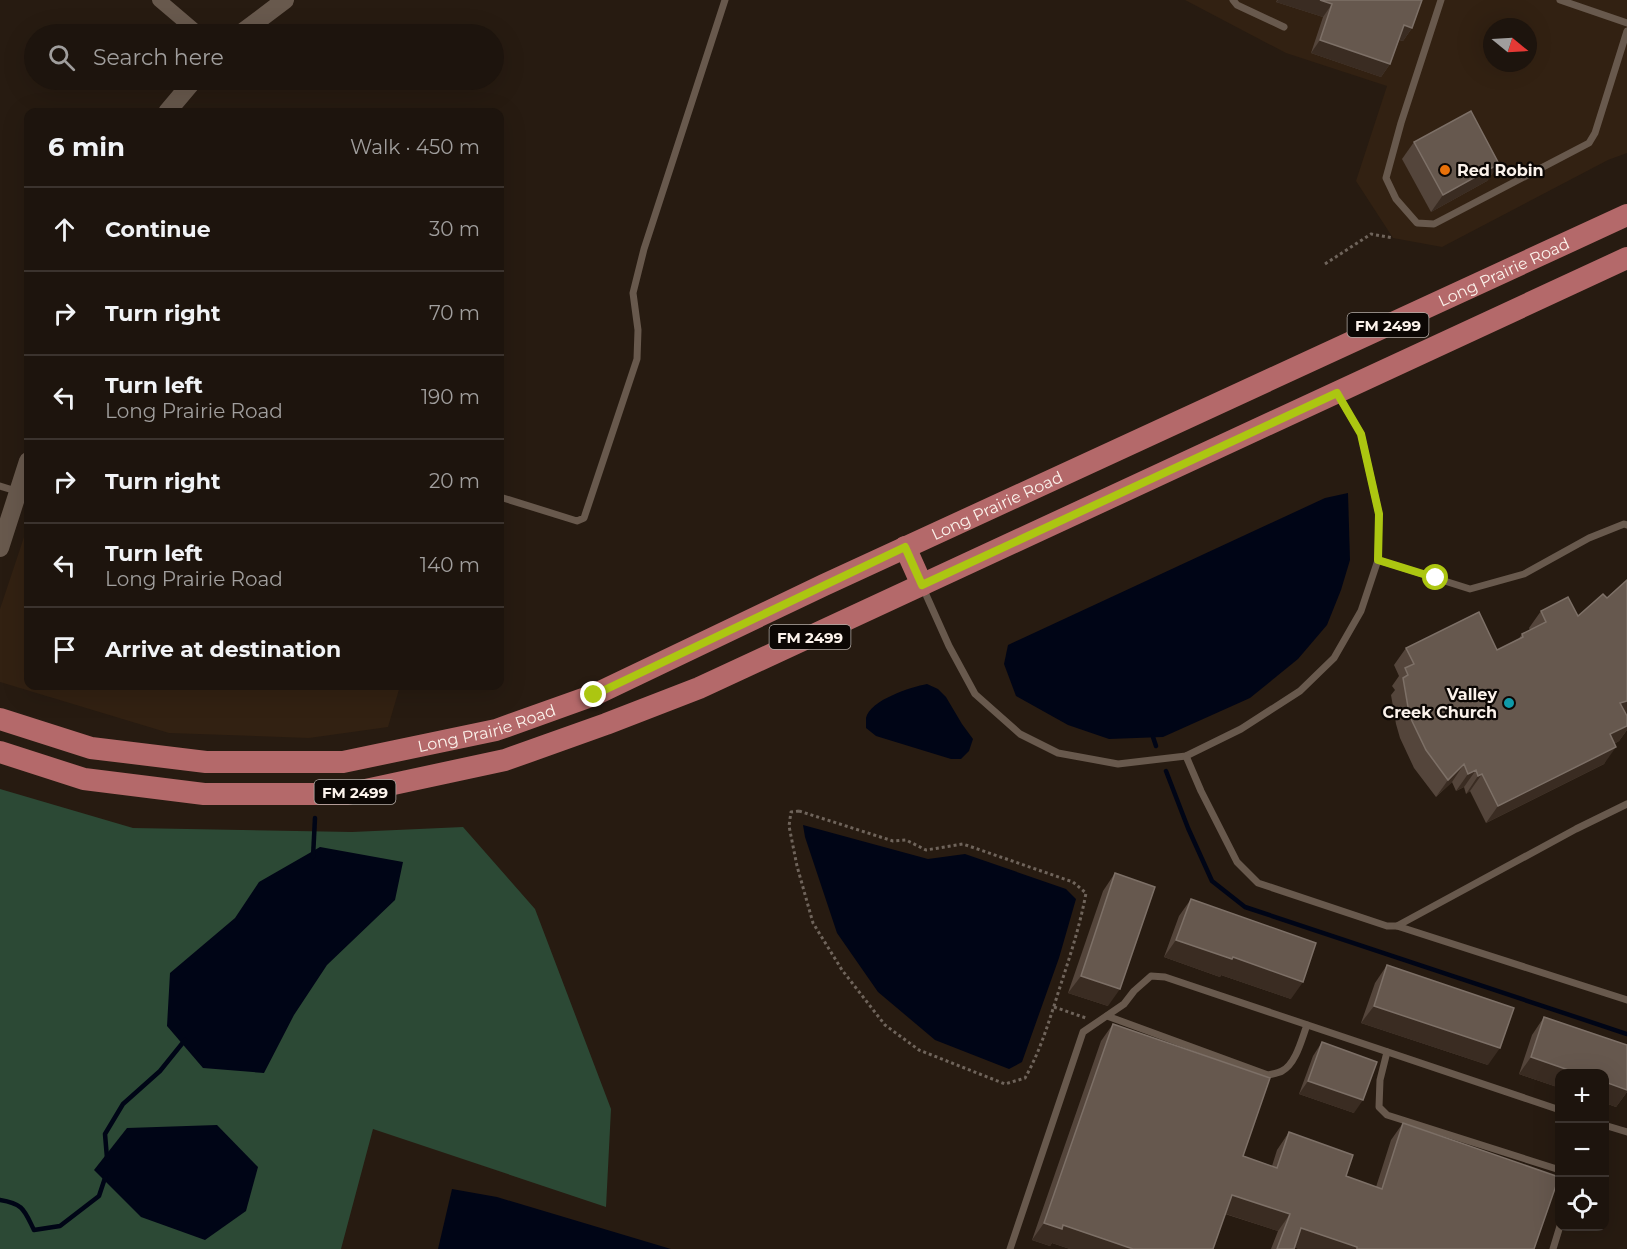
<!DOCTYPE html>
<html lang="en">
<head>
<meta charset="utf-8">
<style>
	:root { --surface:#1d140d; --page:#251d16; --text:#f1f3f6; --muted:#a09e9d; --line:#3b332e }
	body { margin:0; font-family:Montserrat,sans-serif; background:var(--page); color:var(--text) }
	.controls { position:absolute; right:18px; bottom:18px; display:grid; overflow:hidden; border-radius:12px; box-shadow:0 6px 24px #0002 }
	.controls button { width:54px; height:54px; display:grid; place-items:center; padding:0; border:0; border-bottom:2px solid var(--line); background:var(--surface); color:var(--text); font:30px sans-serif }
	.compass { position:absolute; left:1483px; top:18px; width:54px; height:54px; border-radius:50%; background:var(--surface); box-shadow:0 6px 24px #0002; rotate:108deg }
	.stop { position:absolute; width:18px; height:18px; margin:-14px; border:4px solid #acc611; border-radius:50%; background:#fff }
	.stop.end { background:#acc611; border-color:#fff; box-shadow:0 2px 6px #0008 }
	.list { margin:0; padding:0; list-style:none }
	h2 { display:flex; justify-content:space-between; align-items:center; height:78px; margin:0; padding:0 24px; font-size:26px }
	h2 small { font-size:20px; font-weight:400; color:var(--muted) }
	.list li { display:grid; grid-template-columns:39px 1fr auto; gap:18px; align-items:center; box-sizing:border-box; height:84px; padding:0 24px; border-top:2px solid var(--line) }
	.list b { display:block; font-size:22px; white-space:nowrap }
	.list p { margin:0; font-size:20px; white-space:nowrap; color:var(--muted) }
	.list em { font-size:20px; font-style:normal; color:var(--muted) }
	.icon { flex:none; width:33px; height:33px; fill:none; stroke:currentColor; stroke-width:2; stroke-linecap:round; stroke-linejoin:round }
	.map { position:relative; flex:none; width:1627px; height:1249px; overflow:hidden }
	.search { position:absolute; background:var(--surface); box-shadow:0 6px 24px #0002; left:24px; top:24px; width:480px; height:66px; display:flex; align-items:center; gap:15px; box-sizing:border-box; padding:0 21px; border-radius:33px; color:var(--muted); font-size:22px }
	.panel { position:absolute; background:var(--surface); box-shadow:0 6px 24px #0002; left:24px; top:108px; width:480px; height:582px; border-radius:12px }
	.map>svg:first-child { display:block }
	.built { fill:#322112; fill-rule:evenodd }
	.green { fill:#2c4935 }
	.water { fill:#000516 }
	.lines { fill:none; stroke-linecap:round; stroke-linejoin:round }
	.stream { stroke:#000516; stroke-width:4.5 }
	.path { stroke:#6f645b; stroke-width:3; stroke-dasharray:3 3; stroke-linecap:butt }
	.service { stroke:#68594d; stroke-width:7 }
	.minor { stroke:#68594d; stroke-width:14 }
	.tertiary { stroke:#68594d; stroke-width:18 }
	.primary { stroke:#b4696a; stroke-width:22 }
	.wall { fill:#54453b }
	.shaded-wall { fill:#3a2c22 }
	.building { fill:#66584e; stroke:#7d7067; stroke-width:1.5 }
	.route { stroke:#acc611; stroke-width:8 }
	.food-dot { fill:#e8710a; stroke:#0c0704; stroke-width:2 }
	.culture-dot { fill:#0f9aa8; stroke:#0c0704; stroke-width:2 }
	.labels { text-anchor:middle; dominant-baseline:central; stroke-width:4.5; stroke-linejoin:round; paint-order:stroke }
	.shield { fill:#0c0704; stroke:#b3aca6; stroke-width:1.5 }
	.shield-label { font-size:15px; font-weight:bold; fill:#fbf2eb }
	.poi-label { font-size:16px; font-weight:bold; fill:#fbf2eb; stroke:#0c0704; text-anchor:start }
	.street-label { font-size:16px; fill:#fbf2eb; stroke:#0c0704 }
</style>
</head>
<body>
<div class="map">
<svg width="1627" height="1249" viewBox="0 0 1627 1249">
	<rect width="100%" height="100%" fill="#271b11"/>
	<g class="built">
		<path d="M1185,0H1627V153L1608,160L1442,247L1393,238L1356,181L1387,86L1286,53ZM1492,27H1528V63H1492Z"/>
		<path d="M28,525V686H400L388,727L309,738L169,733L0,682V609Z"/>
	</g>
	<path class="green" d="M0,789L133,828L352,832L463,827L535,909L611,1109L606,1207L373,1129L341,1249H0Z"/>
	<g class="water">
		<path d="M1348,493L1350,560L1341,590L1327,625L1298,659L1250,698L1163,737L1109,739L1068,725L1016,696L1004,664L1008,645L1325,498Z"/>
		<path d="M927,684L938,689L946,697L962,724L973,739L969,751L961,759H951L876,736L866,728C866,725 866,721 866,718C870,700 911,687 927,684Z"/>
		<path d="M803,825L928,859L965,854L1066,889L1076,899L1059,958L1022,1062L1009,1069L935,1040L878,992L837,933L805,837Z"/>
		<path d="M320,847L403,862L395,900L327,965L294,1015L264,1073L203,1068L167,1026L170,973L235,918L259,882Z"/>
		<path d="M217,1125L258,1167L246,1211L205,1240L141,1217L94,1170L127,1128Z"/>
		<path d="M452,1189L497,1197L671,1249H438Z"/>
	</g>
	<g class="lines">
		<g class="stream">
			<path d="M1153,737L1156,746"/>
			<path d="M1166,771L1188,828L1212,881L1245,907L1627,1034"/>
			<path d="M313,857L315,818"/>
			<path d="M107,1158L105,1134L123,1104L160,1071L185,1040"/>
			<path d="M0,1200C24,1204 24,1210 34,1230L60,1226L99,1196L106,1175"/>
		</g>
		<g class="path">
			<path d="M1325,264L1371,234L1393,238"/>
			<path d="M799,811L893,841L906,840L926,850L963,844L1073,882L1086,893C1080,926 1070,956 1060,987C1050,1018 1041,1050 1025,1078L1005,1084L919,1050L885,1025L842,970L813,923L797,866L789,826L791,812Z"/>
			<path d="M1054,1007L1086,1018"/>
		</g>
		<g class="service">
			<path d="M1233,0L1237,5L1284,27"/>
			<path d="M1441,0L1401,123L1386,178L1396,199L1417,223L1434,224L1589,143L1595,133L1627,31"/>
			<path d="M1560,0L1627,23"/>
			<path d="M0,486L16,491"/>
			<path d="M500,497L577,521L584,518L637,359L638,330L633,293L644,249L725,0"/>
			<path d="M1378,560L1470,589L1524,574L1589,538L1624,524L1627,525"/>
			<path d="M923,588L949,646L975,694L1020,734L1058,753L1118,764L1186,756L1241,729L1300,691L1334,658L1361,611L1378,560L1379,514L1361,434L1338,395"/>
			<path d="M1186,756L1201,791L1237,862L1258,883L1387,926H1397L1576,829L1627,804"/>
			<path d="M1397,926L1627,1000"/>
			<path d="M1107,1016L1268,1075C1272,1074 1279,1073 1282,1071C1296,1064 1302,1038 1307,1025"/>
			<path d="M1387,1052L1380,1080L1379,1107L1387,1115L1560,1170"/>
			<path d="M1604,1125L1627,1132"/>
			<path d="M1010,1249L1083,1032L1124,1004L1134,991L1151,976L1165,977L1560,1110"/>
			<path d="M1553,1249L1560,1226"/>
		</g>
		<path class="minor" d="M159,0L199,34"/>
		<g class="tertiary">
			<path d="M240,34L285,0"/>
			<path d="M167,112L194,80"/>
			<path d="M0,548L28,461"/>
		</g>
		<g class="primary">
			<path d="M905,547L922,585"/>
			<path id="s1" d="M0,719L91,748L206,762H343L496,730L594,695L824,585L1627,215"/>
			<path d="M0,752L84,779L204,794H347L505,760L606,724L699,688L1627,258"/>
		</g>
	</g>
	<g class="wall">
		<path d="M1277,0H1422L1412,28L1403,41L1399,40L1390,64L1381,77L1311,53L1323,17L1276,2Z"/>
		<path d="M1414,142L1499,164L1487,181L1431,212L1402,159Z"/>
		<path d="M1627,580V730L1619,741L1614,744L1604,764L1486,823L1470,791L1466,794L1464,787L1456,791L1452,782L1436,797L1414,768L1400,738L1396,724L1391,695L1395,690L1392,686L1399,676L1394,665L1406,648L1497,650L1518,640L1522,634L1530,630L1529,628L1541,611L1578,616L1607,598Z"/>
		<path d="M1115,873L1108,1006L1068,993L1103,891Z"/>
		<path d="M1191,899L1291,999L1221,975L1220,977L1164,957L1179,916Z"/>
		<path d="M1387,965L1488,1065L1361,1023L1375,983Z"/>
		<path d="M1544,1017L1627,1045V1092L1616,1107L1605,1103V1074H1560V1088L1519,1074L1532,1035Z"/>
		<path d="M1113,1024L1243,1156L1272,1166L1277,1150L1289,1132L1346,1176L1376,1187L1391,1140L1403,1123L1534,1249H1299L1294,1247V1249H1271L1278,1231L1225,1214L1213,1249H1070L1052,1243L1050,1246L1032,1240L1101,1041Z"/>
		<path d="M1322,1042L1354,1113L1299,1094L1313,1056Z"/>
	</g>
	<g class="shaded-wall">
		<path d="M1278,0H1320L1332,4L1323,17L1276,2Z"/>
		<path d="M1404,25L1412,28L1403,41L1395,38Z"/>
		<path d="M1320,40L1390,64L1381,77L1311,53Z"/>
		<path d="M1499,164L1487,181L1431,212L1443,195Z"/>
		<path d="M1627,701V716L1620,703Z"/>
		<path d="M1627,726V730L1619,741L1598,752L1610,734Z"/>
		<path d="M1616,747L1604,764L1486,823L1498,806Z"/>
		<path d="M1464,764L1452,782L1436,797L1448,780Z"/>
		<path d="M1476,770L1464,787L1456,791L1468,774Z"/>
		<path d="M1482,774L1470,791L1466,794L1478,776Z"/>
		<path d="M1176,940L1233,957L1303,982L1291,999L1221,975L1220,977L1164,957Z"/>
		<path d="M1081,976L1120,989L1108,1006L1068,993Z"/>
		<path d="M1374,1006L1500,1048L1488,1065L1361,1023Z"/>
		<path d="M1531,1057L1580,1074H1560V1088L1519,1074Z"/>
		<path d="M1308,1081L1363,1100L1354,1113L1299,1094Z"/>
		<path d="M1605,1082L1627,1090V1092L1616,1107L1605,1103Z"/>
		<path d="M1232,1195L1290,1214L1278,1231L1220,1212Z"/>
		<path d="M1044,1223L1063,1225L1133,1249H1070L1052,1243L1050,1246L1032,1240Z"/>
		<path d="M1301,1228L1357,1247L1356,1249H1299L1289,1245Z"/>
	</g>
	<g class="building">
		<path d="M1320,0H1422L1412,28L1404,25L1390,64L1320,40L1332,4Z"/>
		<path d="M1471,111L1499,164L1443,195L1414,142Z"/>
		<path d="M1627,580V701L1620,703L1627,716V726L1610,734L1616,747L1498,806L1482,774L1478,776L1476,770L1468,774L1464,764L1448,780L1426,750L1412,721L1408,707L1403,678L1408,675L1405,668L1414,664L1406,648L1479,612L1497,650L1523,637L1522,634L1546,622L1541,611L1568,597L1578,616L1603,594L1607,598Z"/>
		<path d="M1115,873L1155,887L1120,989L1081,976Z"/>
		<path d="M1191,899L1316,943L1303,982L1233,957L1232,959L1176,940Z"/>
		<path d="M1387,965L1514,1008L1500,1048L1374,1006Z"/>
		<path d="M1544,1017L1627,1045V1090L1605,1082V1074H1580L1531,1057Z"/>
		<path d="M1113,1024L1270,1078L1243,1156L1277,1168L1289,1132L1353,1155L1346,1176L1382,1189L1403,1123L1559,1177L1534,1249H1357V1247L1301,1228L1294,1249H1277L1290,1214L1232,1195L1213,1249H1133L1063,1225L1062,1229L1044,1223Z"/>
		<path d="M1322,1042L1377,1062L1363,1100L1308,1081Z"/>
	</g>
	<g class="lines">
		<path class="route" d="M594,695L905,547L922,585L1337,393L1361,434L1379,514L1378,560L1436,578"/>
	</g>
	<circle class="food-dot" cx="1445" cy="170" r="6"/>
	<circle class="culture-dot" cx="1509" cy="703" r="6"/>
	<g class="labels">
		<g class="shield">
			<rect x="1347.5" y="313" width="81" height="24" rx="4.5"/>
			<rect x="769.5" y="625" width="81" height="24" rx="4.5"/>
			<rect x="314.5" y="780" width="81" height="24" rx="4.5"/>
		</g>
		<g class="shield-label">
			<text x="1388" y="325">FM 2499</text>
			<text x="810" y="637">FM 2499</text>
			<text x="355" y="792">FM 2499</text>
		</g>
		<g class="poi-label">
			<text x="1457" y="170">Red Robin</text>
			<text x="1497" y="694" text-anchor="end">Valley<tspan x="1497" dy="18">Creek Church</tspan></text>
		</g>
		<g class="street-label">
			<text stroke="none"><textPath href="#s1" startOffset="1612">Long Prairie Road</textPath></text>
			<text stroke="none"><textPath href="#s1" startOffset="1054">Long Prairie Road</textPath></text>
			<text stroke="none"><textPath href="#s1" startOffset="496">Long Prairie Road</textPath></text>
		</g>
	</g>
</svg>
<div class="controls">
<button>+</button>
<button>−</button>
<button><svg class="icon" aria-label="locate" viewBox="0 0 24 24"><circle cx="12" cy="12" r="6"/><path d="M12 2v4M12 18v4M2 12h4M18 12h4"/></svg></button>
</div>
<svg class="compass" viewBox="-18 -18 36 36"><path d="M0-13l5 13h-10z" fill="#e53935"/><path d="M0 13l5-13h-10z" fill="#a09e9d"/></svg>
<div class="stop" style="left:1436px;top:578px"></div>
<div class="stop end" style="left:594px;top:695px"></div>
<div class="search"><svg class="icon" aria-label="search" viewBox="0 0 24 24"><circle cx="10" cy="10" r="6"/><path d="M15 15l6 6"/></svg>Search here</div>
<section class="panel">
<h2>6 min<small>Walk · 450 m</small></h2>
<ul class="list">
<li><svg class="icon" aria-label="ahead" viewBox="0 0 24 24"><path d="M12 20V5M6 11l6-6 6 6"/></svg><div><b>Continue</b></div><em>30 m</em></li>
<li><svg class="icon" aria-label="right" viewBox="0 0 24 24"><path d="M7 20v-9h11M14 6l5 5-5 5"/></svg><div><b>Turn right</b></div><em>70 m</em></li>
<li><svg class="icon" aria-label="left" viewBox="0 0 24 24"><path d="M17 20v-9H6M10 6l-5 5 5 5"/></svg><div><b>Turn left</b><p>Long Prairie Road</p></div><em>190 m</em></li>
<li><svg class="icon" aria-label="right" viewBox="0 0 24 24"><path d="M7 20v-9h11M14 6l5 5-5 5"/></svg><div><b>Turn right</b></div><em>20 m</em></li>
<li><svg class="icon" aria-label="left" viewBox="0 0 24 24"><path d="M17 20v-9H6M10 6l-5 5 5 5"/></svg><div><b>Turn left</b><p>Long Prairie Road</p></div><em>140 m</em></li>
<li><svg class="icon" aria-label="arrive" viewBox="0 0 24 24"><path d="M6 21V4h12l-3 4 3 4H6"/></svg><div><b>Arrive at destination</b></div></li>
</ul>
</section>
</div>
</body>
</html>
